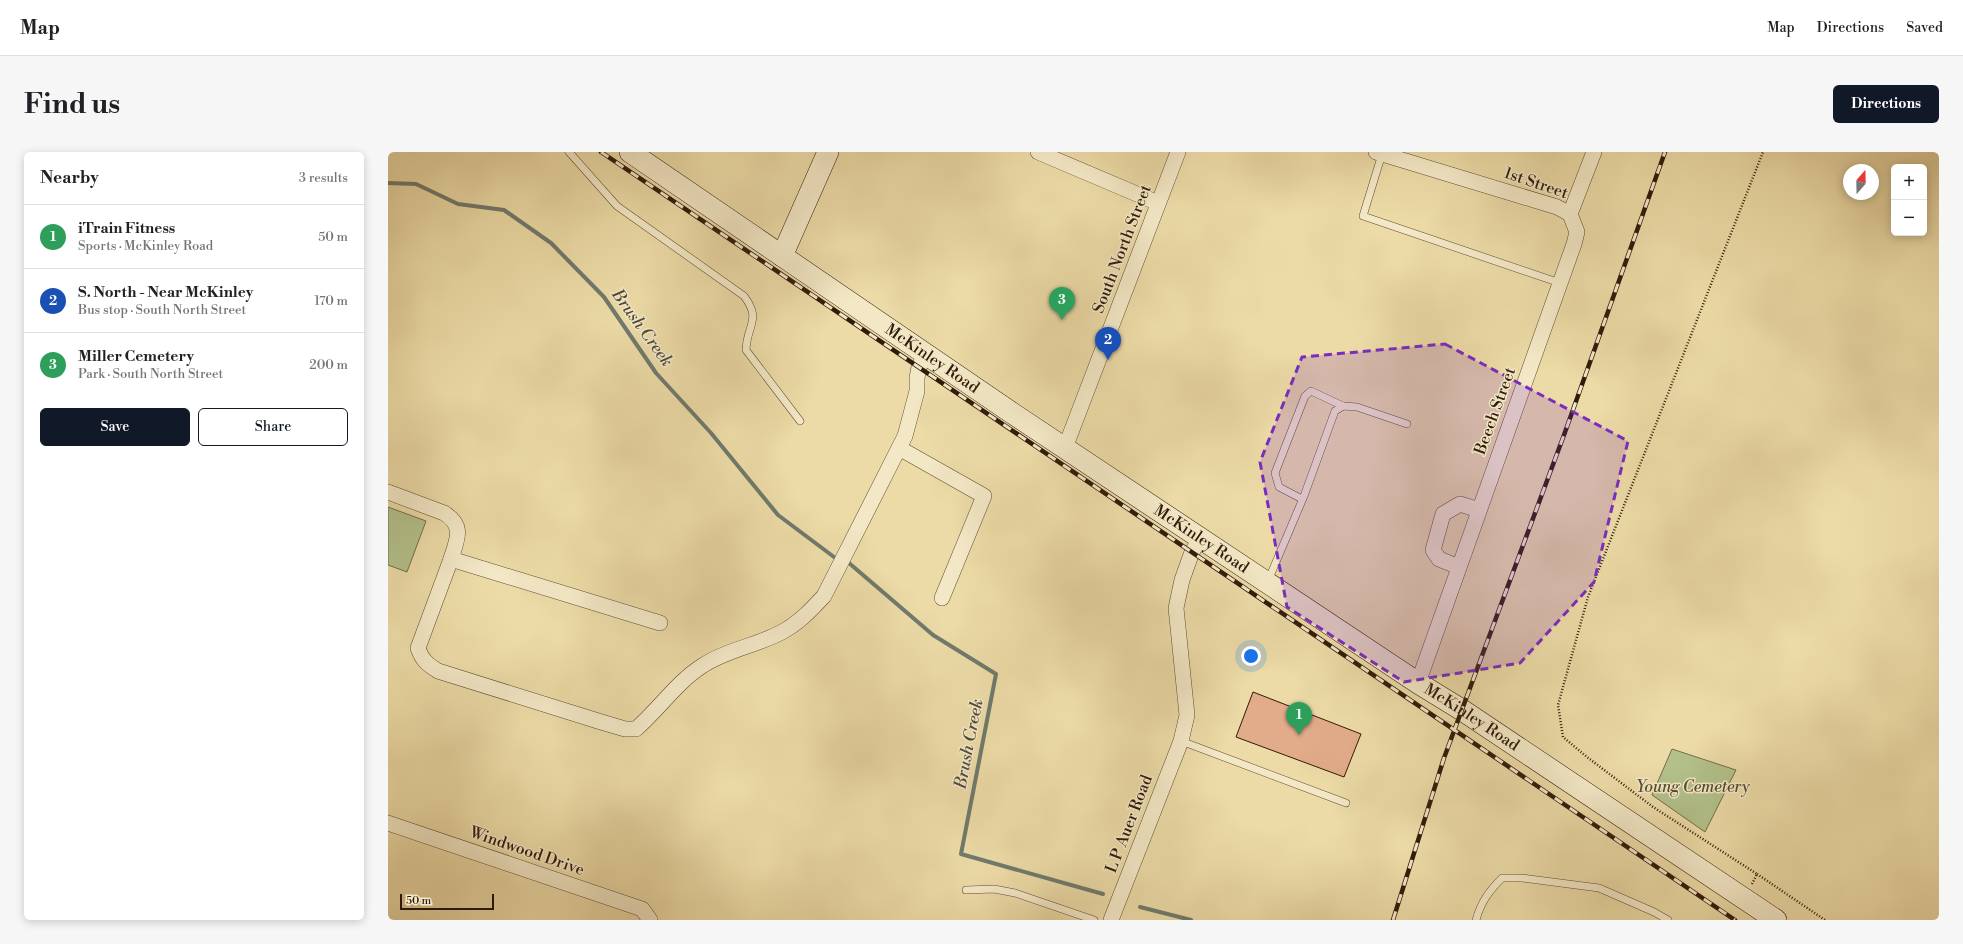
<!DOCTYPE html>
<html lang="en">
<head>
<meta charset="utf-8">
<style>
	:root { --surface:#fff; --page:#f6f6f6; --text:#202124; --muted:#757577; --line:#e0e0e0; --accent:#111827 }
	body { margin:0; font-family:"Libre Bodoni",serif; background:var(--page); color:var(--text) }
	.controls { position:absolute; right:12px; top:12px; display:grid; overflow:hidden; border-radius:6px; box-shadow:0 2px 10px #0003 }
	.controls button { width:36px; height:36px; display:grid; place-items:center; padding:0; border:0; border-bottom:1px solid var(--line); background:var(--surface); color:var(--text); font:20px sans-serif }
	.compass { position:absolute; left:1455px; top:12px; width:36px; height:36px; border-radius:50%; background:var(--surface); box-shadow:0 2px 10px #0003; rotate:20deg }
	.scale { position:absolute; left:12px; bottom:10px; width:94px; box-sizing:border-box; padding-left:4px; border:2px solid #301b0a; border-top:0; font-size:11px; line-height:14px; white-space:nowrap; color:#301b0a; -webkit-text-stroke:3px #f3e8c6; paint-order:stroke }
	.you { position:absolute; left:863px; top:504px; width:14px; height:14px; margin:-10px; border:3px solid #fff; border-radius:50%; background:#1a73e8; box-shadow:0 0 0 6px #1a73e833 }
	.badge { display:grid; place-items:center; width:26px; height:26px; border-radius:50%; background:var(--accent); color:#fff; font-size:13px; font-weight:700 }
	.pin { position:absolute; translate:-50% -33px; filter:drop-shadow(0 1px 2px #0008) }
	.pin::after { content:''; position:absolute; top:21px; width:14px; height:12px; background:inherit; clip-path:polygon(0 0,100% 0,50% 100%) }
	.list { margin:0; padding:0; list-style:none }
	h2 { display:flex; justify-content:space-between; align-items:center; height:52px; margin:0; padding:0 16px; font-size:17px }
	h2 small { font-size:13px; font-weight:400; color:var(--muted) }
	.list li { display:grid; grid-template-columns:26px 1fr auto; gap:12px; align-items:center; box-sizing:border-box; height:64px; padding:0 16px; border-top:1px solid var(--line) }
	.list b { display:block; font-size:15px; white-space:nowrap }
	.list p { margin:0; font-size:13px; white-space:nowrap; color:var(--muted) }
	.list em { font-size:13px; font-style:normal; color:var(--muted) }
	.actions { display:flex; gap:8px; padding:12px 16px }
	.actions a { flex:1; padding:9px 0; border:1px solid var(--accent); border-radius:6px; text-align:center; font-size:14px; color:var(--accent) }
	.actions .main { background:var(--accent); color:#fff }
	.map { position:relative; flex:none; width:1551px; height:768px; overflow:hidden; border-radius:6px }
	header { display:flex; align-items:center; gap:24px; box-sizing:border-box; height:56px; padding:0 20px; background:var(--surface); border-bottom:1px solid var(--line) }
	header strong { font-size:19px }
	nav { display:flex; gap:22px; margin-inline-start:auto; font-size:14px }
	.intro { display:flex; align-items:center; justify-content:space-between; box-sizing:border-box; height:96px; padding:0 24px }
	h1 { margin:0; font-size:28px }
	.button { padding:10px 18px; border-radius:6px; background:var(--accent); color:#fff; font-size:14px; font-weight:700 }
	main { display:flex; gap:24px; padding:0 24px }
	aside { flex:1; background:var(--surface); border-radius:6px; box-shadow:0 2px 10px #0003 }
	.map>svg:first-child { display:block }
	.green { fill:#b3c18b; stroke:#726e4a }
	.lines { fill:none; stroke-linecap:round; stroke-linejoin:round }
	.stream { stroke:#707a6d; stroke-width:4 }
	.building { fill:#e2ac8b; stroke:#301b0a }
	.lane-casing { stroke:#5f4b31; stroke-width:8 }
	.street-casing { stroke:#5f4b31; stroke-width:16 }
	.secondary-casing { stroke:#301b0a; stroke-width:22 }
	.path { stroke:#301b0a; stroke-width:2.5; stroke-dasharray:1 2; stroke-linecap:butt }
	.lane { stroke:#f3e8c6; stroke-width:7 }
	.street { stroke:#f3e8c6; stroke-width:15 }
	.secondary { stroke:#f3e8c6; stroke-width:21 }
	.rail-casing { stroke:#301b0a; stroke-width:4.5 }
	.rail { stroke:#f3e8c6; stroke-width:3; stroke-dasharray:9; stroke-linecap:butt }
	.marked { fill:#7b2cbf; fill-opacity:0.2; stroke:#7b2cbf; stroke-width:3; stroke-dasharray:8 5; stroke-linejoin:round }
	.labels { text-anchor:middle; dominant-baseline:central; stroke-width:3; stroke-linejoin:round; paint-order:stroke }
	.street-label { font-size:16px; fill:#301b0a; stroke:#f3e8c6 }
	.park-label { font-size:16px; font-style:italic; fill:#574d31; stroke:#f3e8c6 }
	.water-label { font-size:17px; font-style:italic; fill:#504a3c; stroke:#f3e8c6 }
</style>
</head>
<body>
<header>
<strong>Map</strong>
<nav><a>Map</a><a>Directions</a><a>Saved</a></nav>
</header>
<div class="intro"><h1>Find us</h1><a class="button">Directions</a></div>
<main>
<aside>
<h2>Nearby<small>3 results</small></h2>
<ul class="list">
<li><span class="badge" style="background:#2e9e5b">1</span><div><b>iTrain Fitness</b><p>Sports · McKinley Road</p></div><em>50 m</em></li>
<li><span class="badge" style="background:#1a4fb4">2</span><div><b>S. North - Near McKinley</b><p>Bus stop · South North Street</p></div><em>170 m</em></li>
<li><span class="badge" style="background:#2e9e5b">3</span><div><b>Miller Cemetery</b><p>Park · South North Street</p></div><em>200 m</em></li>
</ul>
<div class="actions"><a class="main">Save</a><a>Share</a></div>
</aside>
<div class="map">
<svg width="1551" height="768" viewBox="0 0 1551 768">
	<rect width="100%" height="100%" fill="#ecdba7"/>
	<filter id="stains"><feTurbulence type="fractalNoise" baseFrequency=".005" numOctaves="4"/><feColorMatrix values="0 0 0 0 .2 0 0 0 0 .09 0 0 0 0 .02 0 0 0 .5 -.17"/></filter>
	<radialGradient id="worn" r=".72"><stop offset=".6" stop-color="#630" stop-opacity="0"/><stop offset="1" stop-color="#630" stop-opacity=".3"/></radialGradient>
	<g class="green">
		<path d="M0,355L38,369L19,420L0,413Z"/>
		<path d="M1284,597L1348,618L1317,680L1264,643Z"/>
	</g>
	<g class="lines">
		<g class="stream">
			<path d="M0,31L28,32L70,52L116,58L163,91L216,145L268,221L323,281L390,363L446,405"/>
			<path d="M461,411L545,483L608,522L573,702L715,742"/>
			<path d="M752,755L803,768"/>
		</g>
	</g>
	<path class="building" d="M865,540L973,582L956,625L848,585Z"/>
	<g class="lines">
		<defs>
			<g id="lane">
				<path d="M181,0L229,54L356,144C374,168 359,172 358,198L412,269"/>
				<path d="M994,2L975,64L1172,131"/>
				<path d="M914,347L891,335L887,321L917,244L923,239L955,254"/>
				<path d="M880,429L916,344L947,259L955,254L969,255L1019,272"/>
				<path d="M793,589L958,651"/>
				<path d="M578,738L606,737L627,741L706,768"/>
				<path d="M1088,768C1093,750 1101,739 1114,726H1134L1211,736L1266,760L1280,768"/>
			</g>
			<g id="street">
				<path d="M650,0L770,51"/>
				<path d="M988,0L1169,55L1182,62"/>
				<path d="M511,296L596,344L554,446"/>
				<path d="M677,296L790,0"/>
				<path d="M0,340L56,361C77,374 69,387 63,407L272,471"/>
				<path d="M63,407L30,496C34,508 39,512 50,519L210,569L237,577H248C271,557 289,530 314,514C338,498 367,494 392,481C410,472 423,458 436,444L517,284L529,239V226L531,215L537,202"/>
				<path d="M1071,415L1051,407L1045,398L1055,362L1072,352L1091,358"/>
				<path d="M1030,531L1186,92L1189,80L1182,62L1206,0"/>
				<path d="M0,671L254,757L262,768"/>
				<path d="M723,768L793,589L799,563L788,456L794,428L804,400L812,387"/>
			</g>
			<g id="secondary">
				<path id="s1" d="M242,0L624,261L1030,531L1074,558L1388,768"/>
				<path d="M394,104L440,0"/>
			</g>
		</defs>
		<use href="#lane" class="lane-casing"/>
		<use href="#street" class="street-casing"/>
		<use href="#secondary" class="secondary-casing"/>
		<g class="path">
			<path d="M1369,722L1437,768"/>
			<path d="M1364,732L1369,722L1265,655L1199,605L1175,585L1170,553L1200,445L1375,0"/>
		</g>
		<use href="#lane" class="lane"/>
		<use href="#street" class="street"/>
		<use href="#secondary" class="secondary"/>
		<defs>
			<g id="rail">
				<path d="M213,0L1347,768"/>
				<path d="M1005,768L1056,606L1176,283L1277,0"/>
			</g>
		</defs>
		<use href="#rail" class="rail-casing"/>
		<use href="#rail" class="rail"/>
	</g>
	<path class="marked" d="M1057,192L1240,289L1206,430L1132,511L1016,530L899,455L872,310L914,205Z"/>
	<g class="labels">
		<g class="street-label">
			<text transform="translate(1148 31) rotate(19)">1st Street</text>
			<text transform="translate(734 97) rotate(-69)">South North Street</text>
			<text stroke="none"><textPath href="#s1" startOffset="366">McKinley Road</textPath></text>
			<text transform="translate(1107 259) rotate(-70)">Beech Street</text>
			<text stroke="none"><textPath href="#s1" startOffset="690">McKinley Road</textPath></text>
			<text stroke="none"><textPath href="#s1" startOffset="1014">McKinley Road</textPath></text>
			<text transform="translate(741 672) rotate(-69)">L P Auer Road</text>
			<text transform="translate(139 699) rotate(19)">Windwood Drive</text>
		</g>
		<g class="park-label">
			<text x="1305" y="635">Young Cemetery</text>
		</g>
		<g class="water-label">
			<text transform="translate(254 176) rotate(54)">Brush Creek</text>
			<text transform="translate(581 592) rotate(-79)">Brush Creek</text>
		</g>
	</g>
	<rect width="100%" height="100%" filter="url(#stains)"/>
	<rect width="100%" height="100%" fill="url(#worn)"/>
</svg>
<div class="controls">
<button>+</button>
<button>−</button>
</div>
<svg class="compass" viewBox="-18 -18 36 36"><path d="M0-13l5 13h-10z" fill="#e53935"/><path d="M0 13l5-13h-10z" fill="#757577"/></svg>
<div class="scale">50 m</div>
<div class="you"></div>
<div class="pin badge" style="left:911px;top:583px;background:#2e9e5b">1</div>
<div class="pin badge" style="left:720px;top:208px;background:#1a4fb4">2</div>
<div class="pin badge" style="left:674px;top:168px;background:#2e9e5b">3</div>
</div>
</main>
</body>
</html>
